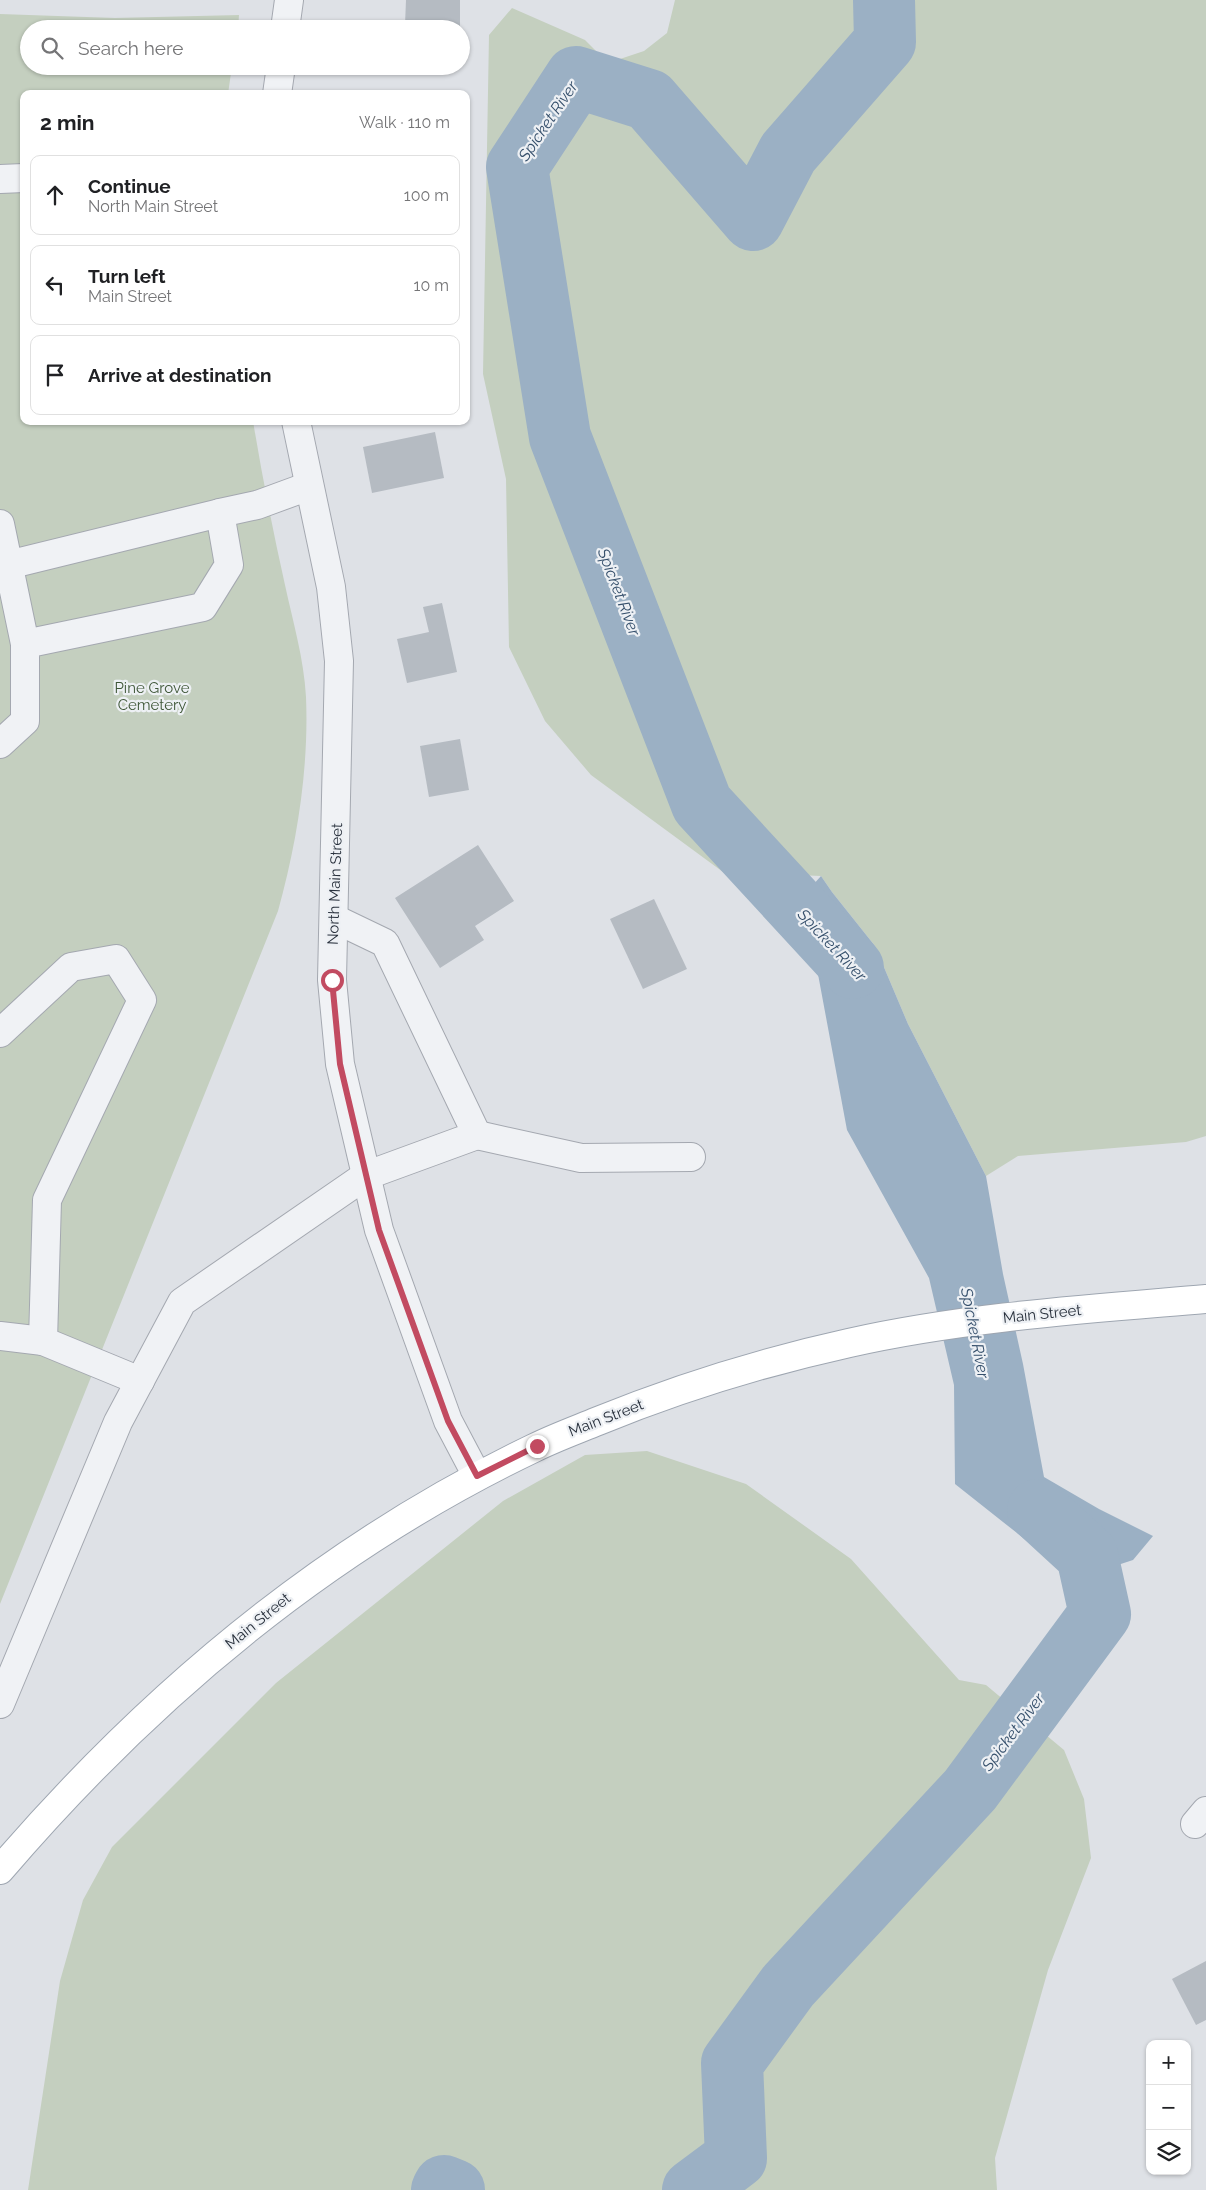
<!DOCTYPE html>
<html lang="en">
<head>
<meta charset="utf-8">
<style>
	:root { --surface:#fff; --page:#f6f6f6; --text:#202124; --muted:#757577; --line:#e0e0e0 }
	body { margin:0; font-family:Raleway,sans-serif; background:var(--page); color:var(--text) }
	.controls { position:absolute; right:15px; bottom:15px; display:grid; overflow:hidden; border-radius:10px; box-shadow:0 1px 4px #0004 }
	.controls button { width:45px; height:45px; display:grid; place-items:center; padding:0; border:0; border-bottom:1px solid var(--line); background:var(--surface); color:var(--text); font:25px sans-serif }
	.stop { position:absolute; width:15px; height:15px; margin:-11px; border:4px solid #c24b61; border-radius:50%; background:#fff }
	.stop.end { background:#c24b61; border-color:#fff; box-shadow:0 1px 5px #0008 }
	.list { margin:0; padding:0; list-style:none }
	h2 { display:flex; justify-content:space-between; align-items:center; height:65px; margin:0; padding:0 20px; font-size:21px }
	h2 small { font-size:16px; font-weight:400; color:var(--muted) }
	.list li { display:grid; grid-template-columns:32px 1fr auto; gap:15px; align-items:center; box-sizing:border-box; height:80px; margin:0 10px 10px; padding:0 10px; border:1px solid var(--line); border-radius:10px }
	.list b { display:block; font-size:19px; white-space:nowrap }
	.list p { margin:0; font-size:16px; white-space:nowrap; color:var(--muted) }
	.list em { font-size:16px; font-style:normal; color:var(--muted) }
	.icon { flex:none; width:28px; height:28px; fill:none; stroke:currentColor; stroke-width:2; stroke-linecap:round; stroke-linejoin:round }
	.map { position:relative; flex:none; width:1206px; height:2190px; overflow:hidden }
	.search { position:absolute; background:var(--surface); box-shadow:0 1px 4px #0004; left:20px; top:20px; width:450px; height:55px; display:flex; align-items:center; gap:12px; box-sizing:border-box; padding:0 18px; border-radius:28px; color:var(--muted); font-size:19px }
	.panel { position:absolute; background:var(--surface); box-shadow:0 1px 4px #0004; left:20px; top:90px; width:450px; height:335px; border-radius:10px }
	.map>svg:first-child { display:block }
	.green { fill:#c4cfbf }
	.water { fill:#9bb0c4 }
	.lines { fill:none; stroke-linecap:round; stroke-linejoin:round }
	.river { stroke:#9bb0c4; stroke-width:62 }
	.building { fill:#b5bbc2 }
	.minor-casing { stroke:#a4a8b0; stroke-width:30 }
	.major-casing { stroke:#9ea6b1; stroke-width:30 }
	.minor { stroke:#f0f2f5; stroke-width:28 }
	.major { stroke:#fff; stroke-width:28 }
	.route { stroke:#c24b61; stroke-width:6 }
	.labels { text-anchor:middle; dominant-baseline:central; stroke-width:4.5; stroke-linejoin:round; paint-order:stroke }
	.park-label { font-size:15px; fill:#3e5637; stroke:#edf0f4 }
	.street-label { font-size:15px; fill:#28303c; stroke:#edf0f4 }
	.water-label { font-size:16px; font-style:italic; fill:#36506c; stroke:#edf0f4 }
</style>
</head>
<body>
<div class="map">
<svg width="1206" height="2190" viewBox="0 0 1206 2190">
	<rect width="100%" height="100%" fill="#dee1e6"/>
	<g class="green">
		<path d="M675,0H1206V1136L1186,1142L1018,1156L986,1176L908,1024L875,946L832,892L821,876L723,872L591,775L545,721L509,647L506,479L483,374L489,35L512,8L585,40L608,63L644,51L667,33Z"/>
		<path d="M0,14L115,18L239,15L238,29H29V66H232L228,94H24V421H253C262,476 273,531 285,585C293,622 304,659 306,697C309,768 297,843 278,911L0,1604Z"/>
		<path d="M647,1451L746,1484L851,1559L959,1680L986,1685L1064,1750L1084,1799L1091,1858L1048,1970L995,2158L997,2190H28L60,1981L83,1900L112,1847L276,1683L503,1501L585,1455Z"/>
	</g>
	<path class="water" d="M821,876L832,892L875,946L908,1024L986,1176L1003,1274L1023,1364L1044,1477L1099,1509L1153,1536L1133,1560L1075,1579L955,1484L954,1385L929,1278L847,1130L815,958L785,916Z"/>
	<g class="lines">
		<g class="river">
			<path d="M853,968L702,804L560,437L517,167L576,77L649,100L753,220L788,153L885,42L884,0"/>
			<path d="M442,2190L444,2186L454,2190"/>
			<path d="M693,2190L736,2158L732,2063L788,1986L970,1790L1100,1614L1087,1555L1038,1510"/>
		</g>
	</g>
	<g class="building">
		<path d="M406,0H460V26L405,25Z"/>
		<path d="M435,432L444,478L372,493L363,447Z"/>
		<path d="M442,603L457,672L407,683L397,639L429,632L423,607Z"/>
		<path d="M460,739L469,790L429,797L420,746Z"/>
		<path d="M478,845L514,901L475,926L484,940L440,968L395,898Z"/>
		<path d="M654,899L687,969L643,989L610,919Z"/>
		<path d="M1206,1961V2020L1196,2025L1172,1979Z"/>
	</g>
	<g class="lines">
		<defs>
			<g id="minor">
				<path d="M285,29L289,0"/>
				<path d="M277,94L281,66"/>
				<path d="M0,179L24,178"/>
				<path d="M296,421L331,587L339,661L332,980L340,1064L379,1230L448,1421L477,1476"/>
				<path d="M0,524L25,644"/>
				<path d="M0,567L220,513"/>
				<path d="M0,744L25,721V644L203,607L229,565L220,513L257,505L309,486"/>
				<path d="M0,1033L71,967L116,959L142,1000L47,1200L43,1341L140,1381"/>
				<path d="M477,1135L581,1158L691,1157"/>
				<path d="M0,1336L43,1341"/>
				<path d="M0,1704L118,1422L182,1302L365,1176L477,1135L385,943L335,919"/>
				<path d="M1195,1824L1206,1811"/>
			</g>
			<path id="major" d="M0,1870C149,1696 327,1547 534,1448C554,1438 576,1430 598,1421C679,1388 763,1362 849,1343C964,1317 1089,1309 1206,1299"/>
		</defs>
		<use href="#minor" class="minor-casing"/>
		<use href="#major" class="major-casing"/>
		<use href="#minor" class="minor"/>
		<use href="#major" class="major"/>
	</g>
	<g class="lines">
		<path class="route" d="M332,980L340,1064L379,1230L448,1421L477,1476L537,1446"/>
	</g>
	<g class="labels">
		<g class="park-label">
			<text x="152" y="688">Pine Grove<tspan x="152" dy="17">Cemetery</tspan></text>
		</g>
		<g class="street-label">
			<text transform="translate(335 884) rotate(-88)">North Main Street</text>
			<text transform="translate(1042 1314) rotate(-6)">Main Street</text>
			<text transform="translate(606 1418) rotate(-21)">Main Street</text>
			<text transform="translate(258 1621) rotate(-39)">Main Street</text>
		</g>
		<g class="water-label">
			<text transform="translate(548 121) rotate(-56)">Spicket River</text>
			<text transform="translate(619 592) rotate(69)">Spicket River</text>
			<text transform="translate(832 945) rotate(47)">Spicket River</text>
			<text transform="translate(975 1333) rotate(79)">Spicket River</text>
			<text transform="translate(1013 1732) rotate(-53)">Spicket River</text>
		</g>
	</g>
</svg>
<div class="controls">
<button>+</button>
<button>−</button>
<button><svg class="icon" aria-label="layers" viewBox="0 0 24 24"><path d="M12 4l9 5-9 5-9-5zM3 14l9 5 9-5"/></svg></button>
</div>
<div class="stop" style="left:332px;top:980px"></div>
<div class="stop end" style="left:537px;top:1446px"></div>
<div class="search"><svg class="icon" aria-label="search" viewBox="0 0 24 24"><circle cx="10" cy="10" r="6"/><path d="M15 15l6 6"/></svg>Search here</div>
<section class="panel">
<h2>2 min<small>Walk · 110 m</small></h2>
<ul class="list">
<li><svg class="icon" aria-label="ahead" viewBox="0 0 24 24"><path d="M12 20V5M6 11l6-6 6 6"/></svg><div><b>Continue</b><p>North Main Street</p></div><em>100 m</em></li>
<li><svg class="icon" aria-label="left" viewBox="0 0 24 24"><path d="M17 20v-9H6M10 6l-5 5 5 5"/></svg><div><b>Turn left</b><p>Main Street</p></div><em>10 m</em></li>
<li><svg class="icon" aria-label="arrive" viewBox="0 0 24 24"><path d="M6 21V4h12l-3 4 3 4H6"/></svg><div><b>Arrive at destination</b></div></li>
</ul>
</section>
</div>
</body>
</html>
